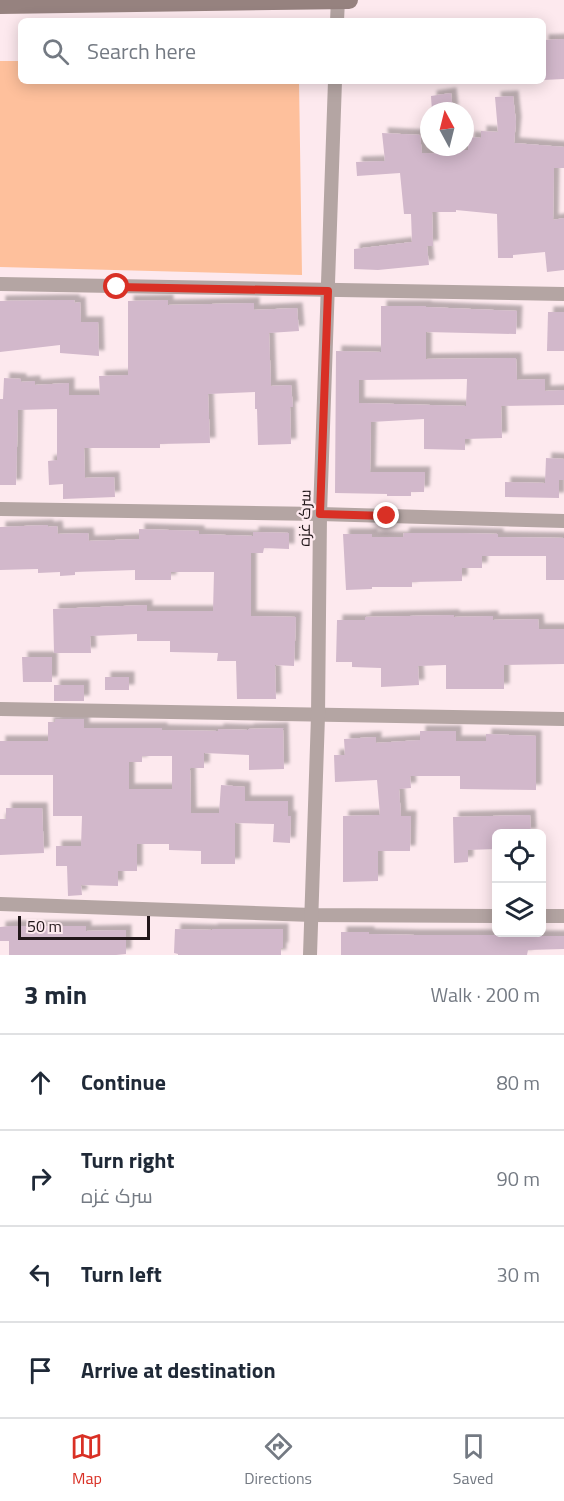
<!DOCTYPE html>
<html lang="en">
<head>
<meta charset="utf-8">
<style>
	:root { --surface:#fff; --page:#f2f2f3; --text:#1f2937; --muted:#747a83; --line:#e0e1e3; --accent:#d93025 }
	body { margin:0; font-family:"Titillium Web",Cairo,sans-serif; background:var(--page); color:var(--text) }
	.controls { position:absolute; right:18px; bottom:18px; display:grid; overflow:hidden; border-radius:9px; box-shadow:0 3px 15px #0003 }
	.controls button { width:54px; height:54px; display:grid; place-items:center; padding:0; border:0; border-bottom:2px solid var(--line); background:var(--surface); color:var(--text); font:30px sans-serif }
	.compass { position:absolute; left:420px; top:102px; width:54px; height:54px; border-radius:50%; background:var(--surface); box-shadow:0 3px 15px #0003; rotate:353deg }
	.scale { position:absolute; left:18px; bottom:15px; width:132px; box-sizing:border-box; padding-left:6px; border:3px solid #22171a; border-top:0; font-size:16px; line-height:21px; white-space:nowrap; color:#22171a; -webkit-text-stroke:4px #fde9ee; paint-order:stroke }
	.stop { position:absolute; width:18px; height:18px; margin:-14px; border:4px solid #d93025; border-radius:50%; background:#fff }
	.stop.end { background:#d93025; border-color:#fff; box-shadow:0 2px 6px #0008 }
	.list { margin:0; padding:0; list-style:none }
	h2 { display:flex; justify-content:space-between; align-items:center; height:78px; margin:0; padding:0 24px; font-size:26px }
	h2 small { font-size:20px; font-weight:400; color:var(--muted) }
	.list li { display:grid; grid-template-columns:39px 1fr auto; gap:18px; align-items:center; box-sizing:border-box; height:96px; padding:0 24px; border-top:2px solid var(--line) }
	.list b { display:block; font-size:22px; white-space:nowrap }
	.list p { margin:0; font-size:20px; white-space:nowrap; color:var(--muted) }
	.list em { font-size:20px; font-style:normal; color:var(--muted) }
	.icon { flex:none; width:33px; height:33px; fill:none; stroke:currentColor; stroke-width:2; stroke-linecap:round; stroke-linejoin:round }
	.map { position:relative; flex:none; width:564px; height:955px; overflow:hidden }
	.search { position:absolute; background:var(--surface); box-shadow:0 3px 15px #0003; left:18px; right:18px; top:18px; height:66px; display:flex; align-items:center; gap:15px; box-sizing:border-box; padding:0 21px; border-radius:9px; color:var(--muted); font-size:22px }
	.sheet { height:462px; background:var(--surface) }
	nav { display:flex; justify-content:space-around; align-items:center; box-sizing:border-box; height:84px; border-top:2px solid var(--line); background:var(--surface); font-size:16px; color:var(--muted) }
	nav a { display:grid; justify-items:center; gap:3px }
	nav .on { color:var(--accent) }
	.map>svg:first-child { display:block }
	.green { fill:#fec09c }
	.building { fill:#d2b8cb; fill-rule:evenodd; filter:url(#shadow) }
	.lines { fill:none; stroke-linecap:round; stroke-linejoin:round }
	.street { stroke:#b4a5a3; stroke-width:14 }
	.secondary { stroke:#96827f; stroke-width:18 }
	.route { stroke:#d93025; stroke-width:8 }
	.labels { text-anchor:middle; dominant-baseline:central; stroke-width:4.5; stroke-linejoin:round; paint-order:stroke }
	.street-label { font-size:16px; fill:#22171a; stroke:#fde9ee }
</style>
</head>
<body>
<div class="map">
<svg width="564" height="955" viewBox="0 0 564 955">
	<defs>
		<filter id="shadow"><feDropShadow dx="5.5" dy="-5.5" stdDeviation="1.5" flood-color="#0004"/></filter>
	</defs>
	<rect width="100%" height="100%" fill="#fde9ee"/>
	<path class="green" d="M0,61H21V81H299L302,275L0,267Z"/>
	<g class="building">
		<path d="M564,39V79L543,80V40Z"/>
		<path d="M451,93L453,111H432L431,96Z"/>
		<path d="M513,96L516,122L514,143L564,147V168H554L553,220L564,218V270L547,272L545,252L513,255V258H498L497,214L456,210V212H432L433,246H427L429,265L378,270L354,269V249L412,242L411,214H404L400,173L357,176L356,162L385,161L382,133L420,135L422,153L458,154V150H468L469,137L481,138V131L498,132L495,97Z"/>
		<path d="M57,300H74L75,303L80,302L81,322H98L99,356L60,353V345L0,352V301Z"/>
		<path d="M168,300V305L254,303V310L297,308L299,331L269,333L271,386L291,385L293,407H290L291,444L258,445L257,409H255V392L208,394L210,443L160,444V448H84L85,478L114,477L115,497L63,499V484L49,485L48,461L57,460V409L18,410L16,485H0V399H3L4,378L21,379V382L35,381V385L69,383V395H100L99,376L128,375V301Z"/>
		<path d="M381,306H426V307L517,311L516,334L426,332V359L516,358L517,380L545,379V391L564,390V405L501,406L502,438L465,439V450L424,449V419L371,422L370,472H425L424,492H411V496H387V494L335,493L336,351L381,352ZM467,379L466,406L359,403V380Z"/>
		<path d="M548,312H564V351H547Z"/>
		<path d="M546,458L564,459V480H559V498L505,497V482L545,483Z"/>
		<path d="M48,525V527L57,526L58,534L88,533L89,541L139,539V529L199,531V534L253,536V532L289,533V549L264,548L263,553H251V616L296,617L294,666L275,665L276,699H237L236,661H217L218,653L170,652V641H137V634L90,636L91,653H54L53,609L147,605V611H213L214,572H171V580H135V570L75,572V575L60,576V572L38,573V569L0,570V527Z"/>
		<path d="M404,533H461L498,534V537L564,538V580H546V556H482V568H462V581L412,582V587H372V589L346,590L343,534H372V537H403Z"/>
		<path d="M454,615V617L493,616V620L538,619L539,629H564V664L504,665V689H446V665L418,666L419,685L381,687V668L352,667V662H336L337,620H365V617Z"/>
		<path d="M22,657H52V682H23Z"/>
		<rect x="105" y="677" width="24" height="13"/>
		<rect x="54" y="685" width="30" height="16"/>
		<path d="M55,719H84V728H162V730L218,731V729L248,730V729L283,728L284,769L249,770V755L204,753V768H190L191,813H219L221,785L245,787V801H288V816H291L290,843L273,842L274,824L235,823V864H201V851L169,850V844H137V871H118V886L81,885L82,895L68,896L67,866H56V846H81L82,816H53V775H0V741H48V722H55ZM142,756H172V789H129V762H142Z"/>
		<path d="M420,731H456V741H486V734L536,736V790L460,789V776H410L411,788L399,789L401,816H411L410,851H378V881L343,882V816L380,815L377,780L335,782L334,755H345L344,739L376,737V743L420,740Z"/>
		<path d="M6,808H42L44,853L0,855V819H6Z"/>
		<path d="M530,815L531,834H496V849L468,850V862L454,863L453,817Z"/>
		<path d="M10,926H86V931L126,930V954L116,955H9V941H0V927Z"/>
		<path d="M175,929L212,930V929H283V948H281V955H178V954L174,953Z"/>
		<path d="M341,932H369V934L415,935H498V933L528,934V936H564V949L528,950L527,955H341Z"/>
	</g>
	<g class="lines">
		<g class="street">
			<path d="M337,21L338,0"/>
			<path d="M0,284L564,294"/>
			<path d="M0,509L320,514L564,521"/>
			<path d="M0,709L564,719"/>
			<path d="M0,904L312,915L496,916"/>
			<path d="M542,916H564"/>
			<path d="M310,955L318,716L320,514L335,81"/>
		</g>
		<path class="secondary" d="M0,5L349,0"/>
	</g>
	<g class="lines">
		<path class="route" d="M117,287L328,291L320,514L387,516"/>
	</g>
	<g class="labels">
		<g class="street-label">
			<text transform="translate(304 518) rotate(-89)">سرک غزه</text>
		</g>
	</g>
</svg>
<div class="controls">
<button><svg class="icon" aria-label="locate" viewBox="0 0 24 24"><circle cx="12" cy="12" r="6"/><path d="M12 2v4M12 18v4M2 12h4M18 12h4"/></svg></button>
<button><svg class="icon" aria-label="layers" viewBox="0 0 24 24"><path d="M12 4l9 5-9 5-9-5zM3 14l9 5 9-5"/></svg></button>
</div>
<svg class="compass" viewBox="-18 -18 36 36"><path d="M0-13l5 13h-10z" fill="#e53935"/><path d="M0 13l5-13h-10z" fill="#747a83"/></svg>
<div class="scale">50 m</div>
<div class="stop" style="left:117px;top:287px"></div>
<div class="stop end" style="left:387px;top:516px"></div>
<div class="search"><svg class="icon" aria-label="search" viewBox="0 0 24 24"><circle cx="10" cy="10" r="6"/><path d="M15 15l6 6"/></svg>Search here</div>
</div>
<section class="sheet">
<h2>3 min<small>Walk · 200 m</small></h2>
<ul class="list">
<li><svg class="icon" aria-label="ahead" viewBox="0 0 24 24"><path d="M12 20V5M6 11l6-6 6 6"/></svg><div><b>Continue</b></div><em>80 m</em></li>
<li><svg class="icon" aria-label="right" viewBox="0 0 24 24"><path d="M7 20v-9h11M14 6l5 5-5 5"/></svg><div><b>Turn right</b><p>سرک غزه</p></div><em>90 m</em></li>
<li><svg class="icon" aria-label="left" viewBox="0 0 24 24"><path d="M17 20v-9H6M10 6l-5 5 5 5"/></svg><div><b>Turn left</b></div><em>30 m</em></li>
<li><svg class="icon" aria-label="arrive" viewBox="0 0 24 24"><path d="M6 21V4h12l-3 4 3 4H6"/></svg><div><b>Arrive at destination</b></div></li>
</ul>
</section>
<nav>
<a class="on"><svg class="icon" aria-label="map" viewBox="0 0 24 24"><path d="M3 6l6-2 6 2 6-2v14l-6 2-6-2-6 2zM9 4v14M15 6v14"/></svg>Map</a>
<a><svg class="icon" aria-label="directions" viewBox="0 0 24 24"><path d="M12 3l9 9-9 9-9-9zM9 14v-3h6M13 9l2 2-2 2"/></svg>Directions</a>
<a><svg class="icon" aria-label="saved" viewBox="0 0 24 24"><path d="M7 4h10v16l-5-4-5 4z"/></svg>Saved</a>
</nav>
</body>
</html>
